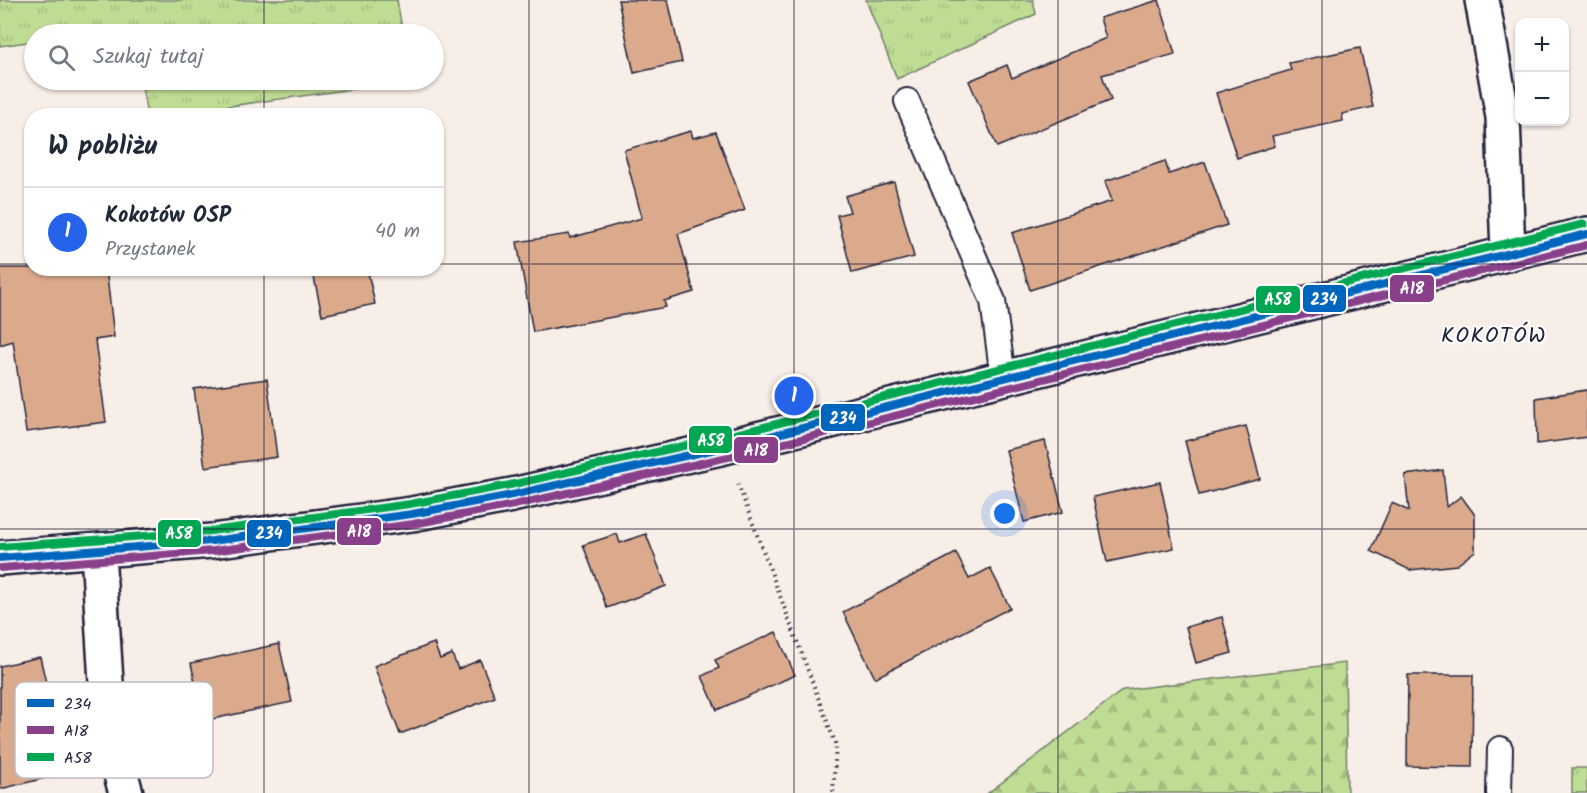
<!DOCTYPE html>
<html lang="pl">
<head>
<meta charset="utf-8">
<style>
	:root { --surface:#fff; --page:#f2f2f3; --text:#1f2937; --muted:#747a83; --line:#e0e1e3; --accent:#2563eb }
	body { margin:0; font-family:Kalam,sans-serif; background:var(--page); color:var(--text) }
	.controls { position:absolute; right:18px; top:18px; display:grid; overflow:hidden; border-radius:12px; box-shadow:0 2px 4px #0004 }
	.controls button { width:54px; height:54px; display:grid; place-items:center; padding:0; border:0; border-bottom:2px solid var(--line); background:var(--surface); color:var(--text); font:30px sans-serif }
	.you { position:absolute; left:1005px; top:514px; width:21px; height:21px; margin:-15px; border:4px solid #fff; border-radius:50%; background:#1a73e8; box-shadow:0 0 0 9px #1a73e833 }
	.badge { display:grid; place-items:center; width:39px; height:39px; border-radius:50%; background:var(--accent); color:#fff; font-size:20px; font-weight:700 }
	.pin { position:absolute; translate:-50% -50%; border:3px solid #fff; box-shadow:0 2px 6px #0006 }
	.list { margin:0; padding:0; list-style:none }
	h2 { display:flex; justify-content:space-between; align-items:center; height:78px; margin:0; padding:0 24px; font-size:26px }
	h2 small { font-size:20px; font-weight:400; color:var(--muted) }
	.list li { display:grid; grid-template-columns:39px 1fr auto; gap:18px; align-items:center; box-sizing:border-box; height:90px; padding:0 24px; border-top:2px solid var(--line) }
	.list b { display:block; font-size:22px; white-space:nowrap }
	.list p { margin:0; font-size:20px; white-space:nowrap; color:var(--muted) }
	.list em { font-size:20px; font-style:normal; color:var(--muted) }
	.icon { flex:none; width:33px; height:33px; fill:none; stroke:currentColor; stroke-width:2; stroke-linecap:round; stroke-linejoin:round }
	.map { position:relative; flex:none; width:1587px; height:793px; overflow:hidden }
	.search { position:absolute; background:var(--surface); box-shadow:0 2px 4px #0004; left:24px; top:24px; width:420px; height:66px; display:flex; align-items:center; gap:15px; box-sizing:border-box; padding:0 21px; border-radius:33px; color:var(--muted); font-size:22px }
	.panel { position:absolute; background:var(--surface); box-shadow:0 2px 4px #0004; left:24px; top:108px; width:420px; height:168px; border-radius:24px }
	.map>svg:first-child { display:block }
	.grass { fill:url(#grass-tufts); stroke:#707f68; stroke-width:1.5 }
	.forest { fill:url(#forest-firs); stroke:#707f68; stroke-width:1.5 }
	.building { fill:#dbaa8d; stroke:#22223b; stroke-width:1.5 }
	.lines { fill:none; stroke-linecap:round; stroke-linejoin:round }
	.service-casing { stroke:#22223b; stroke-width:28 }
	.minor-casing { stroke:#22223b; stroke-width:38 }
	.tertiary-casing { stroke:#22223b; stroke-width:38 }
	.path { stroke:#22223b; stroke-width:4; stroke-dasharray:1.5 4.5; stroke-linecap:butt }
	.service { stroke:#fff; stroke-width:24 }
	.minor { stroke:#fff; stroke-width:33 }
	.tertiary { stroke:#fff; stroke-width:33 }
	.bus-1-casing { stroke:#fff; stroke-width:12 }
	.bus-2-casing { stroke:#fff; stroke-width:12 }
	.bus-3-casing { stroke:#fff; stroke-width:12 }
	.bus-1 { stroke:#0065bd; stroke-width:8 }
	.bus-2 { stroke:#893f8a; stroke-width:8 }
	.bus-3 { stroke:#00a651; stroke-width:8 }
	.grid { fill:none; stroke:#22223b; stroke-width:1.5; stroke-opacity:0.55 }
	.labels { text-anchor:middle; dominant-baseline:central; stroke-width:4.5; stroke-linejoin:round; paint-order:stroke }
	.quarter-label { font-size:22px; letter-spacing:1.5px; fill:#22223b; stroke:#fff }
	.key { fill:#fff; stroke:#bdbdc4; stroke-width:1.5 }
	.key-label { font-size:16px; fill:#22223b }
	.line-badge { stroke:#fff; stroke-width:2 }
	.badge-label { font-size:16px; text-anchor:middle; font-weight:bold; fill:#fff }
</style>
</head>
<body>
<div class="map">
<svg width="1587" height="793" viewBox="0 0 1587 793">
	<defs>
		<pattern id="grass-tufts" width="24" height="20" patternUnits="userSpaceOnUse" patternTransform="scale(1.5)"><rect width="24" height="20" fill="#bfdc94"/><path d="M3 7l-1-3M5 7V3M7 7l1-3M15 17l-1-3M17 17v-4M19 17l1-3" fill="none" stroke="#a4bc80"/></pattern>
		<pattern id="forest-firs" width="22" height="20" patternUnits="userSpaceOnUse" patternTransform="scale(1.5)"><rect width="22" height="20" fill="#bfdc94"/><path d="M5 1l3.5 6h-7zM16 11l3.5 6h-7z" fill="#a4bc80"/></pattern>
	</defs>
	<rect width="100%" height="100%" fill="#f8eee8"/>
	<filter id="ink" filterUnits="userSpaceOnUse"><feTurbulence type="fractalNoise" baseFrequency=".0167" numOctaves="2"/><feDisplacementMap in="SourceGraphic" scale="12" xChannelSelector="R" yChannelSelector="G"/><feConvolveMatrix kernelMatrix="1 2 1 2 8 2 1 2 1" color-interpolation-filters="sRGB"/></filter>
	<g filter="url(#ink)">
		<g class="grass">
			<path d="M0,0H397L403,34H135L133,27L78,34H34V41L0,46Z"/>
			<path d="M866,0H1033L1036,14L897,79Z"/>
			<path d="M141,80H411V81L164,115L147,116Z"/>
			<rect x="1572" y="768" width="15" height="25"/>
		</g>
		<path class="forest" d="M1345,663L1347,793H988L1123,690Z"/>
		<g class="building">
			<path d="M618,0H668L682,62L634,73Z"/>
			<path d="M1159,0L1175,54L1102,75L1111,100L997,147L969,81L1007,65L1012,78L1106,38L1100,18Z"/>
			<path d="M1360,48L1373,107L1342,114L1343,121L1272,136L1275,146L1237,158L1216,93L1291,70L1289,63Z"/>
			<path d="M691,131L693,138L716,132L745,210L678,234L694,292L664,301L666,307L533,332L517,242L569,234L570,238L642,218L624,150Z"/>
			<path d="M1165,161L1169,174L1205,162L1227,225L1030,290L1012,233L1112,201L1105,181Z"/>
			<path d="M894,182L914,257L852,273L837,215L850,212L845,196Z"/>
			<path d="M0,268H106L114,337L95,340L106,422L26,432L13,341L0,345Z"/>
			<path d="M312,268H367L375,304L322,315Z"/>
			<path d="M267,379L277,457L205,467L194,389Z"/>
			<path d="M1587,390V437L1537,444L1536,398Z"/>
			<path d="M1246,426L1260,479L1199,495L1185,441Z"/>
			<path d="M1045,441L1063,512L1024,522L1006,450Z"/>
			<path d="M1443,470L1447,507L1461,496L1475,515V551L1457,565L1410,570L1371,551L1392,503L1409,511L1405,475Z"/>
			<path d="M1160,482L1174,548L1107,562L1093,497Z"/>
			<path d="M617,534L620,543L646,534L666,586L607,608L583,545Z"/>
			<path d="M956,553L969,579L990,568L1010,608L875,678L843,612Z"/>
			<path d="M1222,617L1232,653L1196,663L1186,627Z"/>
			<path d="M776,632L795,675L717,710L702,676L719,668L715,660Z"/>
			<path d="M434,643L440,659L452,654L458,669L480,660L495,697L400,734L374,666Z"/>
			<path d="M279,644L292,702L203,721L191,663Z"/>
			<path d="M40,657L67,773L0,789V666Z"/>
			<path d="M1408,675H1473L1472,767L1407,766Z"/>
		</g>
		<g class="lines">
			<defs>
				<g id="service">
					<path d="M907,101L993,301L1003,378"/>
					<path d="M1499,793L1500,749"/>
				</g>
				<g id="minor">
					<path d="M1482,0L1503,117L1508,253"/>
					<path d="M98,552L109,731L126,793"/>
				</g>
				<path id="tertiary" d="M0,558L212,541L412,514L512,495L725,447L1587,234"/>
			</defs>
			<use href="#service" class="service-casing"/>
			<use href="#minor" class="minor-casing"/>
			<use href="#tertiary" class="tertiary-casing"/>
			<path class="path" d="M738,484L836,745L833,793"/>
			<use href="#service" class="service"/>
			<use href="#minor" class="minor"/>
			<use href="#tertiary" class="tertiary"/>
			<defs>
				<path id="bus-1" d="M0,558L212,541L412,514L512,495L725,447L1587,234"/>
				<path id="bus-2" d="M1,568L213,551L413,524L514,505L728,457L1587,245"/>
				<path id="bus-3" d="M0,547L211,531L410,504L510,485L723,437L1584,224"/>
			</defs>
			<use href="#bus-1" class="bus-1-casing"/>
			<use href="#bus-2" class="bus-2-casing"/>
			<use href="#bus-3" class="bus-3-casing"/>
			<use href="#bus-1" class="bus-1"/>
			<use href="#bus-2" class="bus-2"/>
			<use href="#bus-3" class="bus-3"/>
		</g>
	</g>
	<path class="grid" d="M264,0V34M529,0V793M794,0V793M1058,0V793M1322,0V793M264,80V116M0,264H32M436,264H1587M264,268V793M0,529H1587"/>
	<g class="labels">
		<g class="quarter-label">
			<text x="1494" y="336">KOKOTÓW</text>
		</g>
	</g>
	<rect x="15" y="682" width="198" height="96" rx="9" class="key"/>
	<rect x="27" y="699" width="27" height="8" fill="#0065bd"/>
	<rect x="27" y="726" width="27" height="8" fill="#893f8a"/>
	<rect x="27" y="753" width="27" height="8" fill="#00a651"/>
	<g class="key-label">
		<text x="64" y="709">234</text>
		<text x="64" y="736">A18</text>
		<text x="64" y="763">A58</text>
	</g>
	<g class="line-badge">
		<rect x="1389" y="274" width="46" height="29" rx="6" fill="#893f8a"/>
		<rect x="1302" y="284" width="45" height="29" rx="6" fill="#0065bd"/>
		<rect x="1255" y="285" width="46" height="29" rx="6" fill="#00a651"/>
		<rect x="820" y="403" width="46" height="29" rx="6" fill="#0065bd"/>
		<rect x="688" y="425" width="45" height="29" rx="6" fill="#00a651"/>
		<rect x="733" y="436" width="46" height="28" rx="6" fill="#893f8a"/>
		<rect x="336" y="517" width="46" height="29" rx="6" fill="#893f8a"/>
		<rect x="246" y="519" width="46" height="29" rx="6" fill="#0065bd"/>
		<rect x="157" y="519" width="45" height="29" rx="6" fill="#00a651"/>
	</g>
	<g class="badge-label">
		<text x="1412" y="294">A18</text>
		<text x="1324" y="305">234</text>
		<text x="1278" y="305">A58</text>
		<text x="843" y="424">234</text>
		<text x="711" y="446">A58</text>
		<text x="756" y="456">A18</text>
		<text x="359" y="537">A18</text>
		<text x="269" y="539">234</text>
		<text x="179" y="539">A58</text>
	</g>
</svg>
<div class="controls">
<button>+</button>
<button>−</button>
</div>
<div class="you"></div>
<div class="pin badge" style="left:794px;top:396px">1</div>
<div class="search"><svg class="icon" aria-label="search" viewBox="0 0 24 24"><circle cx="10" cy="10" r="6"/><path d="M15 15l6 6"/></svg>Szukaj tutaj</div>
<section class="panel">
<h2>W pobliżu<small></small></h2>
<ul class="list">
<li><span class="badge">1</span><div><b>Kokotów OSP</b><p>Przystanek</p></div><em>40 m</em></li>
</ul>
</section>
</div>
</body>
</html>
